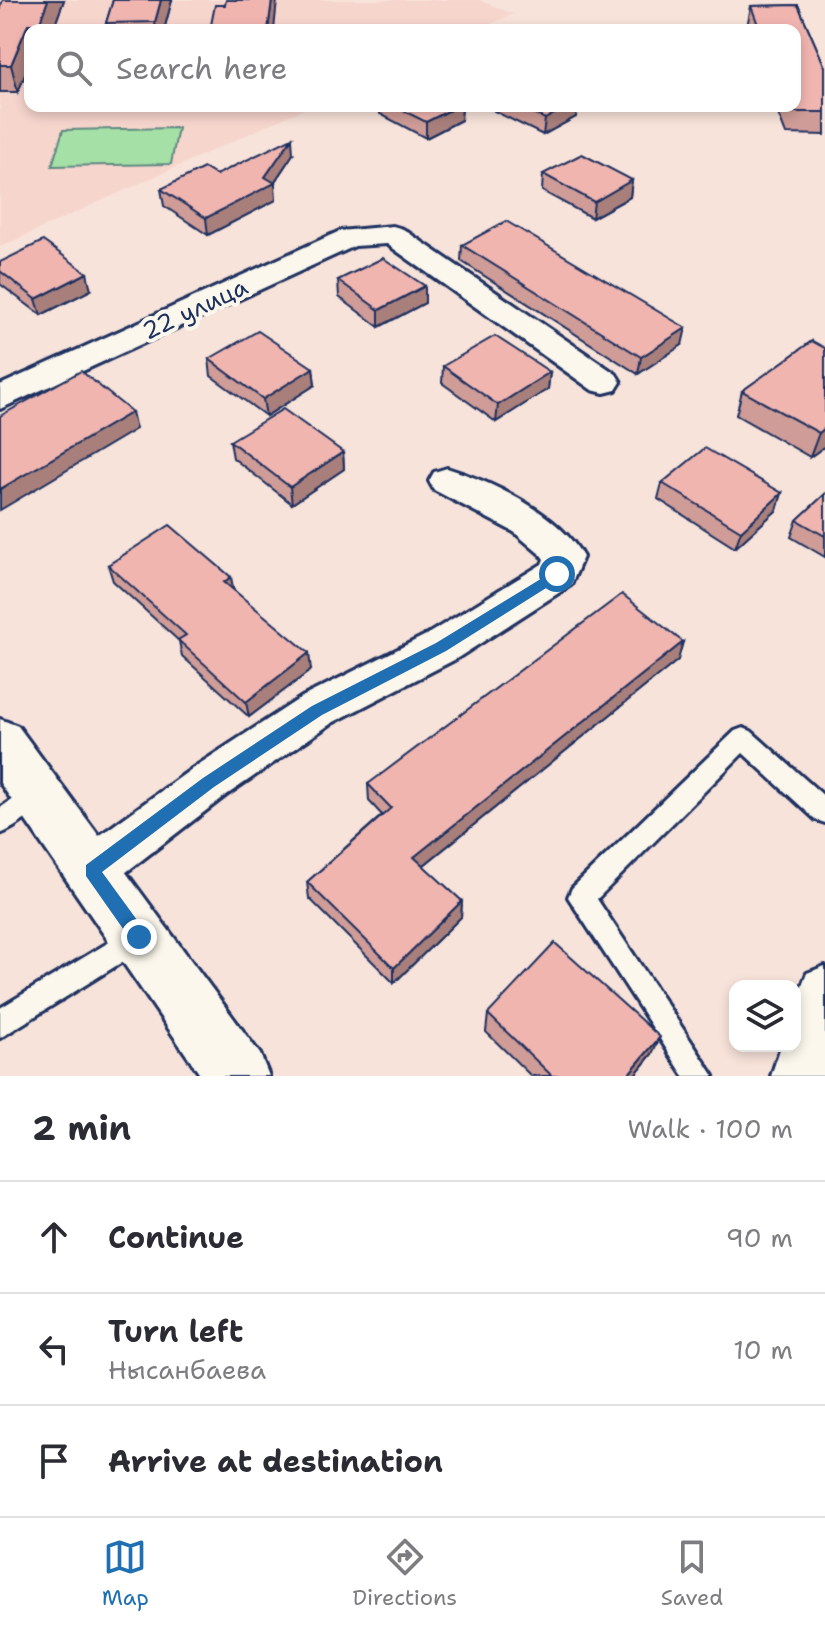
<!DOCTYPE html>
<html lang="en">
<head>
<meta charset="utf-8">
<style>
	:root { --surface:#fff; --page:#f2f2f3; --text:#2b2b33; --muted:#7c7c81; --line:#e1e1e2; --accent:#1f6fb2 }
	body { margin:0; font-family:"Shantell Sans",sans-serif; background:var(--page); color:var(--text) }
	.controls { position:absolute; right:24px; bottom:24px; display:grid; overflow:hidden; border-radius:16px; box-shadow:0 4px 12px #0003 }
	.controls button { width:72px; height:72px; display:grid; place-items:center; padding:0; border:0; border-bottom:2px solid var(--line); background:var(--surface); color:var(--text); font:40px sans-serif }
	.stop { position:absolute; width:24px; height:24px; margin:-18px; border:6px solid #1f6fb2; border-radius:50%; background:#fff }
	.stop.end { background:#1f6fb2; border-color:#fff; box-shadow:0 2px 8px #0008 }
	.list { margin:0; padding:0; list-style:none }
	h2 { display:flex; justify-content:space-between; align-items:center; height:104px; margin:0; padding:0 32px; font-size:34px }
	h2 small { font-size:26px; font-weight:400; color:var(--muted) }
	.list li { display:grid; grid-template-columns:52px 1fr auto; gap:24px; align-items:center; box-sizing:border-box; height:112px; padding:0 32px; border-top:2px solid var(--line) }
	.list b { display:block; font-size:30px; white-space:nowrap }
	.list p { margin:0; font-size:26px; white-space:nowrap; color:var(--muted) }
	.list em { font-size:26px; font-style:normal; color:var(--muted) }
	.icon { flex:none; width:44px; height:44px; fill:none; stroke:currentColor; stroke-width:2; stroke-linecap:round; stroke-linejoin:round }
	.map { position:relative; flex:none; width:825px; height:1076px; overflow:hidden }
	.search { position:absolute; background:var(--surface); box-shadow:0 4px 12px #0003; left:24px; right:24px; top:24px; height:88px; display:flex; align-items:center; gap:20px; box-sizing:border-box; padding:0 28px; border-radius:16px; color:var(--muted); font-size:30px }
	.sheet { height:440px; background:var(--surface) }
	nav { display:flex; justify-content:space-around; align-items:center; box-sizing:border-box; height:112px; border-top:2px solid var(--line); background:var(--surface); font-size:22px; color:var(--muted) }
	nav a { display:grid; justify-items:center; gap:4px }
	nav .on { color:var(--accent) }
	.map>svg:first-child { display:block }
	.built { fill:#f6d5cd }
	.green { fill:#a5e0a6; stroke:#608882; stroke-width:2 }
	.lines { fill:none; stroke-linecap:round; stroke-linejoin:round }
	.service-casing { stroke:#1b2f5e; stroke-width:6 }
	.minor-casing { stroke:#1b2f5e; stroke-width:6 }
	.tertiary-casing { stroke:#1b2f5e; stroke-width:6 }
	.service { fill:#fbf7ec; fill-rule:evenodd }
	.minor { fill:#fbf7ec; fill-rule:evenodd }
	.tertiary { fill:#fbf7ec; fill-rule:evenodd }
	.wall { fill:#cf9c97; stroke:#1b2f5e; stroke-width:2 }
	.shaded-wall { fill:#a97f7b; stroke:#1b2f5e; stroke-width:2 }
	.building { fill:#f1b5b0; stroke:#1b2f5e; stroke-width:2 }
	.route { fill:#1f6fb2 }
	.labels { text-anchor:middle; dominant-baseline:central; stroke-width:8; stroke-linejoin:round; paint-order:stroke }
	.street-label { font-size:24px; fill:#1b2f5e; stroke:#fbf7ec }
</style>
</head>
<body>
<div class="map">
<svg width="825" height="1076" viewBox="0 0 825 1076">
	<rect width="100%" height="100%" fill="#f8e3da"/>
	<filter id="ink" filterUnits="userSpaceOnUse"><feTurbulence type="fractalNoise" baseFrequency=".0125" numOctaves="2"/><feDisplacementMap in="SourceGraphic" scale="16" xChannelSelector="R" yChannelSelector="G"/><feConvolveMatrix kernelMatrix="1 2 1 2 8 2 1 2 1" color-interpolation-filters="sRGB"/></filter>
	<g filter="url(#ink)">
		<path class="built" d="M0,0H479L513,14L477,30H30V106H310L0,247Z"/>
		<path class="green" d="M178,128L171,164L52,166L63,130Z"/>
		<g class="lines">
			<defs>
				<g id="service">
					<path d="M743,728L751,731L825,797V823L816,820L743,753L597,899L714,1076H684L568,897L572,888L735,731Z"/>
					<path d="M37,782L45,786L49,793C42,809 16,828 0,834V808Z"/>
					<path d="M139,924L148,928L152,937L148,946L0,1038V1008Z"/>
				</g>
				<g id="minor">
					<path d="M393,226L403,229L616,374L621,382L616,390L604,393L592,390L387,244L355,246L0,409V385L340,231Z"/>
					<path d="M447,468C493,482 560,514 583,557L571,585L456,659L332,723L225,796L108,886L91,892L74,886L67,870L74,854L193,768L302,697L426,635L542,564L544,559L541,555L514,532L434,490L429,481L434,472Z"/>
					<path d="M825,966V1076H771L781,1046H795V1004L807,973Z"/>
				</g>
				<path id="tertiary" d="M0,719L18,726L260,1054L269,1076H201L0,783Z"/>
			</defs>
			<use href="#service" class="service-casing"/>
			<use href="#minor" class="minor-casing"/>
			<use href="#tertiary" class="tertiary-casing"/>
			<use href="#service" class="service"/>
			<use href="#minor" class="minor"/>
			<use href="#tertiary" class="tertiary"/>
		</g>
		<g class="wall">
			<path d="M64,0L53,30H30V62L18,92H0V7Z"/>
			<path d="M113,0H172L164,30H107L106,23Z"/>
			<path d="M798,5L825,67V135L786,134L775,106H795V30H748L747,27L751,6Z"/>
			<path d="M380,106H462L461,120L426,138L380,114Z"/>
			<path d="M495,106H577L576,117L543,135L494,111Z"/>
			<path d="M293,154L274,183L276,200L208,235L164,206L161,189Z"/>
			<path d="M543,174L632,180L630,197L592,218L542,191Z"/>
			<path d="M462,245L682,345L638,374L461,261Z"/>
			<path d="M0,262L91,290L41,315L0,284Z"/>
			<path d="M338,280L425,286V303L379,327L339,297Z"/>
			<path d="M812,341L825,446L810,457L736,415L742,391Z"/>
			<path d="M209,359L313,368L315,385L266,416L211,376Z"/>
			<path d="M443,366L550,372L548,389L496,422L442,383Z"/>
			<path d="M230,441L343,452L344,469L292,504L233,458Z"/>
			<path d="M662,483L782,493L777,510L735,548L658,499Z"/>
			<path d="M825,494V557L791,537L797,520Z"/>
			<path d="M108,565L233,589L311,670L249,717L182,656L179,641L113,581Z"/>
			<path d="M678,660L423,866L462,901L461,917L394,983L309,898L307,882L382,815L369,801L368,784Z"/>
			<path d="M488,1014L652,1054L634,1076H531L486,1032Z"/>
		</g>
		<g class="shaded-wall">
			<path d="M48,0H64L53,30H40L39,24Z"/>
			<path d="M161,0H172L164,30H156L155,22Z"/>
			<path d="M272,0H277L274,30H268Z"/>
			<path d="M28,24L30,32V62L18,92L11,65Z"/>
			<path d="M458,106H462L461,120L426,138V122Z"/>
			<path d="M568,106H577L576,117L543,135L545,119Z"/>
			<path d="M292,138L293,154L273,184L275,183L276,200L208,235L206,218L265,177Z"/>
			<path d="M632,180L630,197L592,218L594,202Z"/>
			<path d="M87,273L91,290L41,315L36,299Z"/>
			<path d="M425,286V303L379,327V310Z"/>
			<path d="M686,328L682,345L638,374L641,357Z"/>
			<path d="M313,368L315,385L266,416L263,399Z"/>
			<path d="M550,372L548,389L496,422L498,405Z"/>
			<path d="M132,412L136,429L0,510V489Z"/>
			<path d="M825,428V446L810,457L819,433Z"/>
			<path d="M343,452L344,469L292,504L290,487Z"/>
			<path d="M782,493L777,510L735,548L741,531Z"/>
			<path d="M231,577L234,593L224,582Z"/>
			<path d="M683,642L678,660L414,873V857Z"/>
			<path d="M309,653L311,670L249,717L246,702Z"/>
			<path d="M462,901L461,917L394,983V968Z"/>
			<path d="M660,1037L652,1054L634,1076H627Z"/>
		</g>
		<g class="building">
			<path d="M3,0H48L39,24H28L11,65H0V7Z"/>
			<path d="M113,0H161L155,22L106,23Z"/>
			<path d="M226,0H272L268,30H210L215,5H225Z"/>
			<path d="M798,5L825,67V112H791L789,106H795V30H760L751,6Z"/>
			<path d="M394,106H458L426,122Z"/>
			<path d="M517,106H568L545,119Z"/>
			<path d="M292,138L265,177L275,183L206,218L161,189L204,168L216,175Z"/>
			<path d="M582,154L632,180L594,202L543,174Z"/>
			<path d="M506,221L686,328L641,357L462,245Z"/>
			<path d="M43,241L87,273L36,299L0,271V262Z"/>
			<path d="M383,258L425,286L379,310L338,280Z"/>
			<path d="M258,331L313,368L263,399L209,359Z"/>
			<path d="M495,336L550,372L498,405L443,366Z"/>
			<path d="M812,341L825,348V428L819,433L742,391Z"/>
			<path d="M81,371L132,412L0,489V416Z"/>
			<path d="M283,409L343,452L290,487L230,441Z"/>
			<path d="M705,448L782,493L741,531L662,483Z"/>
			<path d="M825,494V536L797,520Z"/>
			<path d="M170,525L231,577L224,582L309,653L246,702L178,640L186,635L108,565Z"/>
			<path d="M622,594L683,642L414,857L462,901L394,968L307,882L391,808L368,784Z"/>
			<path d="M555,943L660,1037L627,1076H552L488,1014Z"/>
		</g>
	</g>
	<path class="route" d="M557,569L564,574L562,578L446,651L322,715L214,787L102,872L145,931L148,937L145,943H133L86,876V865L203,778L312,706L436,643Z"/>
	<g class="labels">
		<g class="street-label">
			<text transform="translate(195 309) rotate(-25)">22 улица</text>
		</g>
	</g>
</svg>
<div class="controls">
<button><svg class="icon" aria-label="layers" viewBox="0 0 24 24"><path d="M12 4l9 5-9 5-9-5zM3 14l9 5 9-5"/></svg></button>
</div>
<div class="stop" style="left:557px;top:574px"></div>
<div class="stop end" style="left:139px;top:937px"></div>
<div class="search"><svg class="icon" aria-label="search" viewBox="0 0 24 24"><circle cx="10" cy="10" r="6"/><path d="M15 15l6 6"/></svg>Search here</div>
</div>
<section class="sheet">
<h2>2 min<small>Walk · 100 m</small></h2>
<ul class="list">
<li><svg class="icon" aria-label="ahead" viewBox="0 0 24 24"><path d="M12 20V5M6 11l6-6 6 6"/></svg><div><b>Continue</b></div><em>90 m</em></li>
<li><svg class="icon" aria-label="left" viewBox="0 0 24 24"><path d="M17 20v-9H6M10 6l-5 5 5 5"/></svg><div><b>Turn left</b><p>Нысанбаева</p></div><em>10 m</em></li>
<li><svg class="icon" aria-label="arrive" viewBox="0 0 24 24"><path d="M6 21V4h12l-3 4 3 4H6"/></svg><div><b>Arrive at destination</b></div></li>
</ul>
</section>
<nav>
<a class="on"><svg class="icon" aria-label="map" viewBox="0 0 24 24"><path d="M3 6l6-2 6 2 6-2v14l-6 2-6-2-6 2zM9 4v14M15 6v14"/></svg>Map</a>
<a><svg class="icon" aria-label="directions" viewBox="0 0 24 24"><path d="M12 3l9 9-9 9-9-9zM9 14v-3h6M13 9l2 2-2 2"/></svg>Directions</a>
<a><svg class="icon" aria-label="saved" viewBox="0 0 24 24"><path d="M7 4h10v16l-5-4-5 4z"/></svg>Saved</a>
</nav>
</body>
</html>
